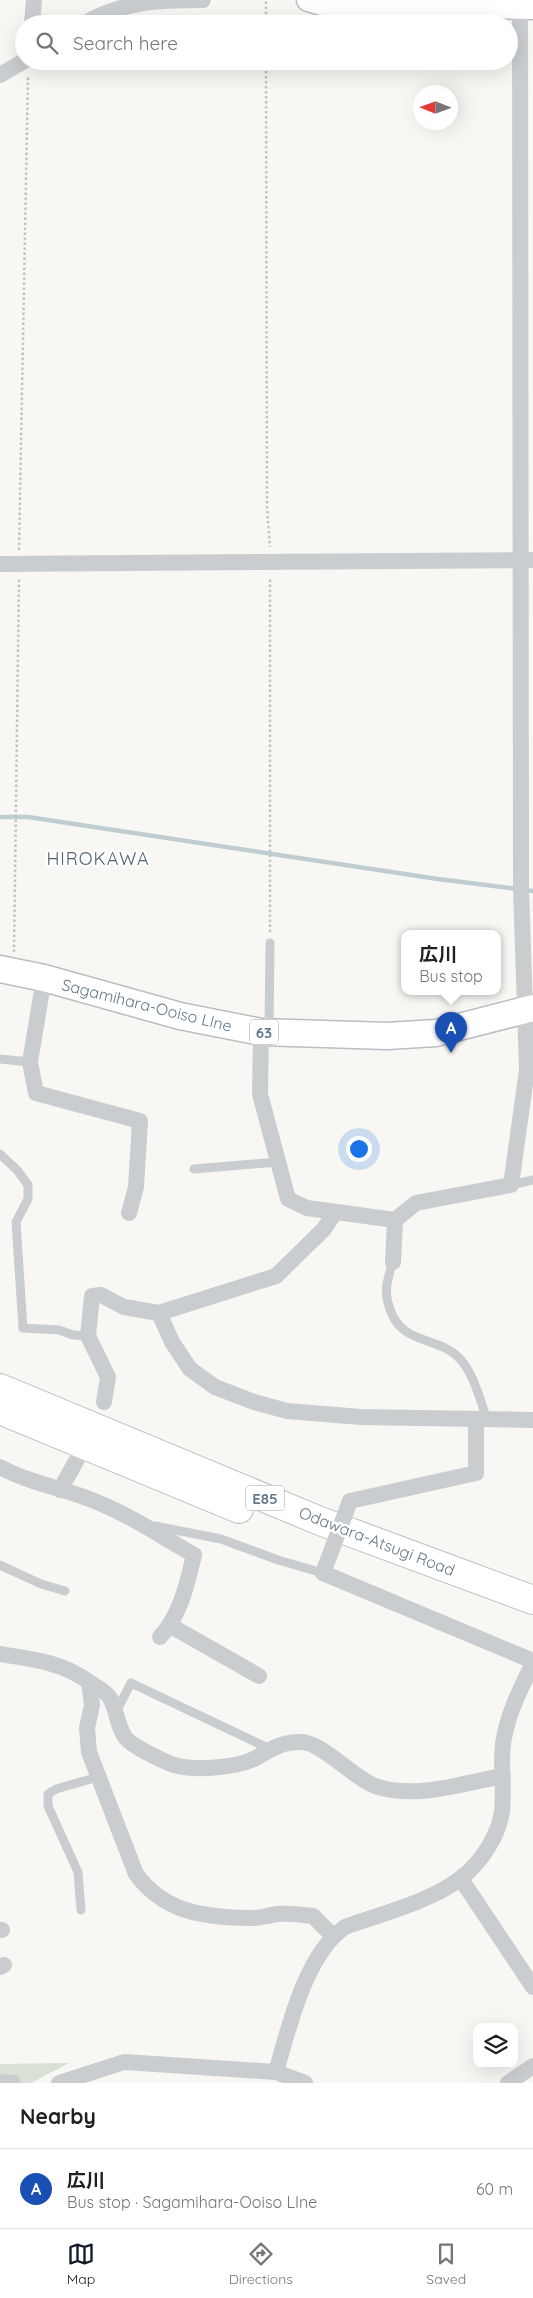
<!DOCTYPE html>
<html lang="en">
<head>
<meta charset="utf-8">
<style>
	:root { --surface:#fff; --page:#f6f6f6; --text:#202124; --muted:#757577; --line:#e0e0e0; --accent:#111827 }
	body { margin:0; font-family:Quicksand,"Noto Sans JP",sans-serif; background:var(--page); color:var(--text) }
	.controls { position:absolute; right:15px; bottom:15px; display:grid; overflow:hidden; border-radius:10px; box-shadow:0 5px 20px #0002 }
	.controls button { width:45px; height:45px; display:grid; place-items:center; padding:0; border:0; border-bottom:1px solid var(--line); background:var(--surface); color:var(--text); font:25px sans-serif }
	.compass { position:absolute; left:413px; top:85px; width:45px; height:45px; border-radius:50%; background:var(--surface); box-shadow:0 5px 20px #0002; rotate:271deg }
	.you { position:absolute; left:358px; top:1148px; width:18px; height:18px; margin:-12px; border:4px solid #fff; border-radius:50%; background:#1a73e8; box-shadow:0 0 0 8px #1a73e833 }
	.badge { display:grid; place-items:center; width:32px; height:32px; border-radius:50%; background:var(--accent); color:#fff; font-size:16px; font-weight:700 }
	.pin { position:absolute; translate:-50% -41px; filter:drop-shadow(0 1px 2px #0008) }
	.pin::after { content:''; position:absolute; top:26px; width:18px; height:15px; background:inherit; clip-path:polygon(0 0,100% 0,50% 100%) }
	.popup { position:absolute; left:401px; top:930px; width:100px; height:65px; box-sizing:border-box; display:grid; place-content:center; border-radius:10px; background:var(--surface); filter:drop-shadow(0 1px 4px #0005); font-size:16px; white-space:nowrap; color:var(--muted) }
	.popup b { font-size:19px; color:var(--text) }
	.popup::after { content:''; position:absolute; left:50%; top:100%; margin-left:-10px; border:10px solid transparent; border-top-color:var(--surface) }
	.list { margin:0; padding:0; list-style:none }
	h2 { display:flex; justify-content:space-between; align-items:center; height:65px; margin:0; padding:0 20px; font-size:21px }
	h2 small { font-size:16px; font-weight:400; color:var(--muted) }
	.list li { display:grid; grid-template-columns:32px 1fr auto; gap:15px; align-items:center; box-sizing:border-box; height:80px; padding:0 20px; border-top:1px solid var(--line) }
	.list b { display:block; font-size:19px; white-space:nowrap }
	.list p { margin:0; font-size:16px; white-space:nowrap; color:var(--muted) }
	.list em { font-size:16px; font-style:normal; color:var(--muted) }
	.icon { flex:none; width:28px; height:28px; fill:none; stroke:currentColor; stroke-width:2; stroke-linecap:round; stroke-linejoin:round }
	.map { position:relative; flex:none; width:533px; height:2083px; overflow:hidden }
	.search { position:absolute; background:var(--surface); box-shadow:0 5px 20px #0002; left:15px; right:15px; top:15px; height:55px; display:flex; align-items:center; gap:12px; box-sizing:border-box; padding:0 18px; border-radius:28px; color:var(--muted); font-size:19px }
	.sheet { height:145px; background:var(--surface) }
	nav { display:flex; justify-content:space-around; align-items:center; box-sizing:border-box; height:70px; border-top:1px solid var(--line); background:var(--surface); font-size:14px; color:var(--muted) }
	nav a { display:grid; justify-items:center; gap:2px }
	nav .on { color:var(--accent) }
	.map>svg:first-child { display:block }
	.green { fill:#d9e0d4 }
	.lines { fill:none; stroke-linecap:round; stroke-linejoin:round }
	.stream { stroke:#bfcdd1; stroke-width:4.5 }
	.secondary-casing { stroke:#b9bfc3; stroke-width:25 }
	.primary-casing { stroke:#babec2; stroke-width:29 }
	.highway-casing { stroke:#b9bdc0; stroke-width:30 }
	.path { stroke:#c0c3c5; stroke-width:2.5; stroke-dasharray:2.5 2.5; stroke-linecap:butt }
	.lane { stroke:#cacdd0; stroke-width:9 }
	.street { stroke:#cacdd0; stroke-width:16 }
	.secondary { stroke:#fff; stroke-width:22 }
	.primary { stroke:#fff; stroke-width:26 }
	.highway { stroke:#fff; stroke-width:28 }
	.street-bridge { stroke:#cacdd0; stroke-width:16 }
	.labels { text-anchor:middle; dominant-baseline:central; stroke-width:5; stroke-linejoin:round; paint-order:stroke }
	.shield { fill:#fff; stroke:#92a1ac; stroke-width:1 }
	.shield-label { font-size:15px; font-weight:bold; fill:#637988 }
	.street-label { font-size:16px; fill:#637988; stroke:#fff }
	.neighbourhood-label { font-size:18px; letter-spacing:1px; fill:#52626c; stroke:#fff }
</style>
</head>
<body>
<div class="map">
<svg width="533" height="2083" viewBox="0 0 533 2083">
	<rect width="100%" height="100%" fill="#f8f7f4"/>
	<path class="green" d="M69,2063L31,2083H0V2064Z"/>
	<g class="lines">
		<path class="stream" d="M0,817H28L438,879L533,891"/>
		<defs>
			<path id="secondary" d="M308,0L322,4L533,8"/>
			<path id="primary" d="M0,969L44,978L180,1016L261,1032L387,1036L436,1033L533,1008"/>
			<g id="highway">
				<path d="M0,1388L320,1521L533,1600"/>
				<path d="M0,1410L239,1509"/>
			</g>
		</defs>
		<use href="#secondary" class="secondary-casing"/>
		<use href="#primary" class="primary-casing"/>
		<use href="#highway" class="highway-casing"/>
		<g class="path">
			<path d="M266,24V0"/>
			<path d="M266,61L267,507L270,547"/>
			<path d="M19,550L28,75"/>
			<path d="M270,932V578"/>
			<path d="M14,952L19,578"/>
		</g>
		<g class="lane">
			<path d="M269,1030L270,943"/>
			<path d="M0,1059L30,1062"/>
			<path d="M0,1154L17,1170L28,1185V1199L16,1222L23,1328L59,1330L73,1335L88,1336"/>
			<path d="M194,1169L277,1162"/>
			<path d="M511,1185L533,1180"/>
			<path d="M393,1262C386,1283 383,1294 392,1314C405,1345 439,1336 460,1359C474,1374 480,1400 487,1419"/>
			<path d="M155,1526L221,1539L278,1560L323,1573"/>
			<path d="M0,1565L41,1584L65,1591"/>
			<path d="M116,1712L131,1683L270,1749"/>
			<path d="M81,1910L78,1872L48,1806V1794L56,1789L98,1777"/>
		</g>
		<g class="street">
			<path d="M32,24L34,0"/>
			<path d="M84,24C121,1 161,0 203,0"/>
			<path d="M0,75L24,61"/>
			<path d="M0,564L533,560"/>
			<path d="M44,978L30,1062L36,1093L140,1121L136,1187L129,1213"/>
			<path d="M261,1032L260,1094L288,1199L307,1208L395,1220L416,1203L511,1185L527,1070L521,888L520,7"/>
			<path d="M393,1262L395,1220"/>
			<path d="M159,1313L172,1342L190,1369L215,1387L254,1402L287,1411L361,1417L533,1420"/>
			<path d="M104,1402L108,1377L88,1336L92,1296L101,1295L124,1307L159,1313L276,1276L324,1229L334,1214"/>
			<path d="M0,1467C31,1484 65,1488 97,1502C133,1517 161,1536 194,1555C187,1584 181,1614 160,1637"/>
			<path d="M60,1490L80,1454"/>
			<path d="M350,1501L476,1473V1419"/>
			<path d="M323,1573L533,1661"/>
			<path d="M171,1626L259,1676"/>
			<path d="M0,1654C32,1659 62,1662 89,1682L92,1705L87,1728L89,1752L136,1874C164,1912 202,1917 248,1918C258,1919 268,1915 278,1914C289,1913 302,1915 313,1916L333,1936"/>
			<path d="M89,1682C95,1686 107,1692 110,1698C117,1710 117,1726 125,1737C131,1746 163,1761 174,1765C194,1771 237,1768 256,1758C272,1749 280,1742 301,1742C322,1742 353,1778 375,1786C415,1800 463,1783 503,1776"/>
			<path d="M461,1879L533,1987"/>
			<path d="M0,1930H2"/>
			<path d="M0,1967L4,1965"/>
			<path d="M276,2072C289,2027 305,1955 345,1927C381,1914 432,1901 461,1878C481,1863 499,1835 502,1811C505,1787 499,1761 504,1738C509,1711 521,1688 533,1663"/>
			<path d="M0,2082L13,2083"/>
			<path d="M59,2083L124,2062L276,2072L305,2083"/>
			<path d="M508,2083L533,2066"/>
		</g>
		<use href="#secondary" class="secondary"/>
		<use href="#primary" class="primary"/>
		<use href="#highway" class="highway"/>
		<path class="street-bridge" d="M323,1573L350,1501"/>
	</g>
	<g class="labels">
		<g class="shield">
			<rect x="250" y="1019.5" width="28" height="25" rx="4"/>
			<rect x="246" y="1485.5" width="38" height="25" rx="4"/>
		</g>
		<g class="shield-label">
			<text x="264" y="1032">63</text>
			<text x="265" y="1498">E85</text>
		</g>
		<g class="street-label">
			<text transform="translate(147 1005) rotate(14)">Sagamihara-Ooiso LIne</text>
			<text transform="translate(377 1541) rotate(21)">Odawara-Atsugi Road</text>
		</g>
		<g class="neighbourhood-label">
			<text x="98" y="858">HIROKAWA</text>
		</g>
	</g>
</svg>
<div class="controls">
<button><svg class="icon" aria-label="layers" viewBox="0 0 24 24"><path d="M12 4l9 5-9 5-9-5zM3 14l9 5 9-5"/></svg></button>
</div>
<svg class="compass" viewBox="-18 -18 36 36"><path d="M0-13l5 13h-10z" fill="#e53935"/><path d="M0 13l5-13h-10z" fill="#757577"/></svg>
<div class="you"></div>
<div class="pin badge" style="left:451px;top:1053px;background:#1a4fb4">A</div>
<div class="popup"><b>広川</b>Bus stop</div>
<div class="search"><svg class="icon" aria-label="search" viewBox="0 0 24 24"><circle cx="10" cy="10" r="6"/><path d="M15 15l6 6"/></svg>Search here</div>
</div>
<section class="sheet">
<h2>Nearby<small></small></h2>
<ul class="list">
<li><span class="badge" style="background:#1a4fb4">A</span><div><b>広川</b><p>Bus stop · Sagamihara-Ooiso LIne</p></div><em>60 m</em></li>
</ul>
</section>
<nav>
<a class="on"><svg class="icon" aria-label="map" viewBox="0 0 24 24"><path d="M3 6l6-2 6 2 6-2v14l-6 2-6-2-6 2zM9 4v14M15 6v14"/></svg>Map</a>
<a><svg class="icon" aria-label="directions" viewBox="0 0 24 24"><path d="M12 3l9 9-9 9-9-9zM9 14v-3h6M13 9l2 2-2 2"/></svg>Directions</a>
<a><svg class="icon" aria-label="saved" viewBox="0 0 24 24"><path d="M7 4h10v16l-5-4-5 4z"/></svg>Saved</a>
</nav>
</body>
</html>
